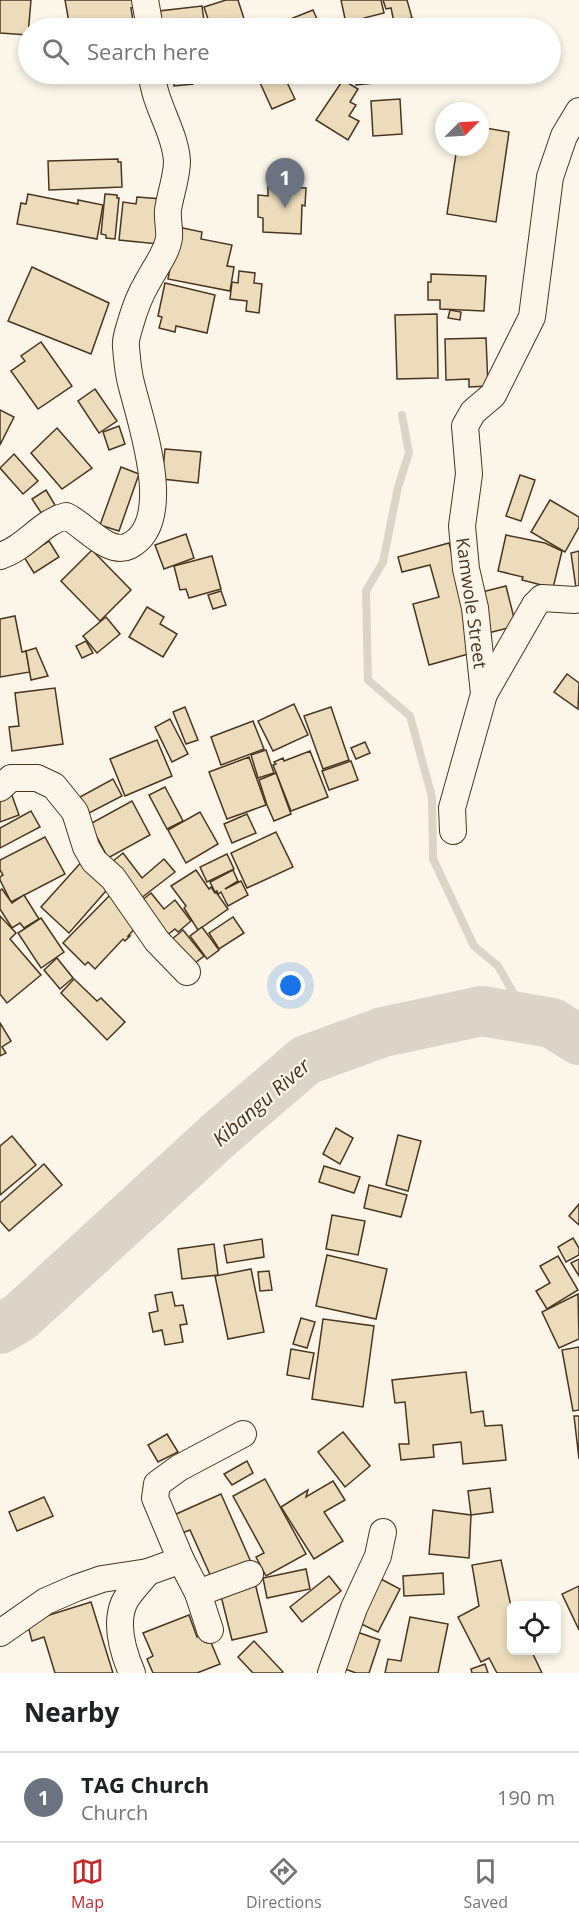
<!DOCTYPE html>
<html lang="en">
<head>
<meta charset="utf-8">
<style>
	:root { --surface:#fff; --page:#f2f2f2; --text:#202124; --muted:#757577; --line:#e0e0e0; --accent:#c62828 }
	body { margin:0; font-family:"Open Sans",sans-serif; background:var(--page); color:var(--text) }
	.controls { position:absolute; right:18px; bottom:18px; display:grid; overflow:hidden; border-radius:9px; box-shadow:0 3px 9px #0003 }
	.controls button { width:54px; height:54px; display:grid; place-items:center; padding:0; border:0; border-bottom:2px solid var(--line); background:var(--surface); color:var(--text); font:30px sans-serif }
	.compass { position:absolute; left:435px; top:102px; width:54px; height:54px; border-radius:50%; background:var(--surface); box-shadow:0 3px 9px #0003; rotate:66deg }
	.you { position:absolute; left:291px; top:986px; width:21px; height:21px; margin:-15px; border:4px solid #fff; border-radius:50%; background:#1a73e8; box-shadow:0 0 0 9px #1a73e833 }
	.badge { display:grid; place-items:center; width:39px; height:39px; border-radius:50%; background:var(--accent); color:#fff; font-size:20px; font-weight:700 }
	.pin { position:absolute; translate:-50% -50px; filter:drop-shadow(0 2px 3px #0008) }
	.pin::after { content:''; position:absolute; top:32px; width:21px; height:18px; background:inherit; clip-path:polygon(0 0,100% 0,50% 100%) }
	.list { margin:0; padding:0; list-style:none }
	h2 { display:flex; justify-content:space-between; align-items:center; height:78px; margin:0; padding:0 24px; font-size:26px }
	h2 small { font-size:20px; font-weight:400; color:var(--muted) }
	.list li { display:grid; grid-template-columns:39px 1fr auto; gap:18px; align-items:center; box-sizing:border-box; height:90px; padding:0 24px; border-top:2px solid var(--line) }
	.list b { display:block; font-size:22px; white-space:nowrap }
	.list p { margin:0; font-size:20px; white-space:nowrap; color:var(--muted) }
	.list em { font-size:20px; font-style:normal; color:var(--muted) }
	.icon { flex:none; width:33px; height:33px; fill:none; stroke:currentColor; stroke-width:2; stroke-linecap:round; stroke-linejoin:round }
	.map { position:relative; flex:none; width:579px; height:1673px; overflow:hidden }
	.search { position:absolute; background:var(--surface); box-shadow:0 3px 9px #0003; left:18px; right:18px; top:18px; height:66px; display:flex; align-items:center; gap:15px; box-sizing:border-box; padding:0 21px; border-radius:33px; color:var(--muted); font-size:22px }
	.sheet { height:168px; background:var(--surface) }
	nav { display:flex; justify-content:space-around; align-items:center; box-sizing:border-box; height:84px; border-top:2px solid var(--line); background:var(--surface); font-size:16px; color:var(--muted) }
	nav a { display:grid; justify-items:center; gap:3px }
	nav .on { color:var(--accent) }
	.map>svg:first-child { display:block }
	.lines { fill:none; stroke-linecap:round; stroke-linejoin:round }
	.stream { stroke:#dcd4c6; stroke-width:8 }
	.river { stroke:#dcd4c6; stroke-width:50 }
	.building { fill:#ecdcbc; stroke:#4a3520; stroke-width:1.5 }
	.street-casing { stroke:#4a3520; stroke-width:28 }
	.street { stroke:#fbf6e9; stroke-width:26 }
	.labels { text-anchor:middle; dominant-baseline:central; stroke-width:4.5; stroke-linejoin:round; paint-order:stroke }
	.street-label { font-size:18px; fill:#4a3520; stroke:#fbf6e9 }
	.water-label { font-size:20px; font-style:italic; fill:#4a3520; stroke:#fbf6e9 }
</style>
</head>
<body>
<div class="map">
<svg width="579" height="1673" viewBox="0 0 579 1673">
	<rect width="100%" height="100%" fill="#fbf6e9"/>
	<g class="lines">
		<path class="stream" d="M402,415L409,453L398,487L383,562L366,591L368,680L410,716L432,797L433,859L474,946L498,966L528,1019"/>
		<path class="river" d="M0,1329L20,1317L222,1132L306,1060L383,1032L482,1011L552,1023L579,1040"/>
	</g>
	<g class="building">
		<path d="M0,0H31L28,35L0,33Z"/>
		<path d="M65,0H136L138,7L131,8L134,28H70Z"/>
		<path d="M226,0H238L247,28H211L204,7Z"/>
		<path d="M341,0H381L384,13L364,18L366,28H347Z"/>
		<path d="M383,0H407L412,18L394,22L391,8L386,9Z"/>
		<path d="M202,6L205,28H161L159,11Z"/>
		<path d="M313,10L321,28H279L278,24Z"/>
		<path d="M173,74H198L199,76L192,77L193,84L174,86Z"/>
		<path d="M256,74H283L295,99L272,109Z"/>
		<path d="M355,74H383L384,82L356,85Z"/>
		<path d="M343,80L358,89L350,102L356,105L349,116L359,121L348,140L316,120Z"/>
		<path d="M400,99L402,134L373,136L371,101Z"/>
		<path d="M480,127L509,132L496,222L447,214L457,147H480Z"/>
		<path d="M118,159V162H121L122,187L49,190L48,161Z"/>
		<path d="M268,186L306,188L305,206L302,205L301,234L263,232V218L258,217V195L268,196Z"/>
		<path d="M28,194L78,204V200L103,205L97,239L17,224L21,203L26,204Z"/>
		<path d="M105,194L117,195V198H119L115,239L106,238V235L101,234Z"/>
		<path d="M137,197L162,199L158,244L119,240L123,202L136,204Z"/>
		<path d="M178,227L202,232L201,239L232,245L227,266L234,267L230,291L168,279Z"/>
		<path d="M32,267L109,303L91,354L8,321Z"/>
		<path d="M239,271L255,273L254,283L262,284L259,313L246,311L247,301L230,299L232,282L238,283Z"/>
		<path d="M431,274L486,276L484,311L440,309V300H428V282H431Z"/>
		<path d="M165,283L215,295L207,333L176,326L175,332L159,328L162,317L158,316Z"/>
		<path d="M450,310L461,312L460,320L448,318Z"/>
		<path d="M437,314L438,378L397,379L395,315Z"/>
		<path d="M486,338L488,386L469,387V379L446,380L445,339Z"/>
		<path d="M41,342L72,386L38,409L11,371L25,361L21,356Z"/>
		<path d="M95,389L117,421L99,433L78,401Z"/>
		<path d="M0,410L14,417L0,445Z"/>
		<path d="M119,426L125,444L109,450L103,432Z"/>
		<path d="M57,428L92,468L62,489L31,453Z"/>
		<path d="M165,449L201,452L198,483L162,479Z"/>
		<path d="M14,454L38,481L23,494L0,468Z"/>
		<path d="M121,467L139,474L119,531L100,525Z"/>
		<path d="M520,475L535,480L521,521L506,516Z"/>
		<path d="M46,490L55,505L42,514L32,499Z"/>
		<path d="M550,500L579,517V527L565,552L531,532Z"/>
		<path d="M186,534L194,558L164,569L155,545Z"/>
		<path d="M506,535L545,543L562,551L553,588L522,580L523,577L498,571Z"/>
		<path d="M49,541L59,557L34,573L24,557Z"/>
		<path d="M449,543L479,651L429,665L413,604L439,597L430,565L402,572L398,557Z"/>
		<path d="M92,550L131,590L100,621L61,581Z"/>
		<path d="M579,551V595H577L571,553Z"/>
		<path d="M212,556L221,589L189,598L186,589L180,590L174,566Z"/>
		<path d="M506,586L516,626L484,634L474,594Z"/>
		<path d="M221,591L226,605L213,609L208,595Z"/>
		<path d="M147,607L164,617L160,624L177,634L163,657L129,637Z"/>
		<path d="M15,616L22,652L26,651L30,672L0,677V619Z"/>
		<path d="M106,617L120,634L97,653L83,636Z"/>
		<path d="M86,641L93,653L82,658L76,646Z"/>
		<path d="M36,648L48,676L31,680L26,651Z"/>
		<path d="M567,674L579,683L578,709L554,692Z"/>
		<path d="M55,688L63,744L12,751L9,727L19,726L15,693Z"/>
		<path d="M294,704L308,735L273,751L258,721Z"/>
		<path d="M185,707L198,740L186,744L173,712Z"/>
		<path d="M331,707L349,760L323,769L304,716Z"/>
		<path d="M170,719L188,754L172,762L155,727Z"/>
		<path d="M253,721L264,749L221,765L211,737Z"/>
		<path d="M157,740L172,776L125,796L110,759Z"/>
		<path d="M365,742L370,753L356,759L351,748Z"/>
		<path d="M266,750L274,773L258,778L251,755Z"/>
		<path d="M310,751L328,797L291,811L273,765L276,764L274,762L283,758L284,761Z"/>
		<path d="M249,757L266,805L227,819L209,772Z"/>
		<path d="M351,761L358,780L329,790L322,771Z"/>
		<path d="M276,773L291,814L274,821L267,805L259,780Z"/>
		<path d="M113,779L122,796L89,813L80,797Z"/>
		<path d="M165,787L183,821L167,829L149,795Z"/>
		<path d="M10,790L19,815L0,822V794Z"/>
		<path d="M132,801L150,835L108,858L90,824Z"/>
		<path d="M31,811L40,827L0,848V828Z"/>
		<path d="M200,812L218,844L186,863L168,830Z"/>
		<path d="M247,814L256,833L232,843L224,824Z"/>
		<path d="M276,832L293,867L247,888L231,853Z"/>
		<path d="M45,837L65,874L11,902L0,880V877L3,875L0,870V860Z"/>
		<path d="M123,853L142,878L164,859L175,872L136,902L107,866Z"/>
		<path d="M227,854L234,869L207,882L200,867Z"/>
		<path d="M85,858L112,884L69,933L41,907Z"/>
		<path d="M196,870L209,889L211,887L215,893L216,892L228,909L198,930L184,908L186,906L171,886Z"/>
		<path d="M233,870L238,881L225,889L241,881L248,895L228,906L221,892L218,894L217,891L215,892L210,882Z"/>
		<path d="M2,889L12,903L24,895L39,919L24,928L20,923L12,928L0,909V890Z"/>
		<path d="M151,893L164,909L175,900L191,921L178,932L175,929L162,939L135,906Z"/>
		<path d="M111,894L141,922L128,936H130L125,941L123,939L95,969L88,962L85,965L63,943Z"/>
		<path d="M0,916L16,933L10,939L41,975L7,1003L0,994Z"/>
		<path d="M233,917L244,933L219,949L209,933Z"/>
		<path d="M41,918L64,952L41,968L18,933Z"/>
		<path d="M202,927L219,950L207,959L190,936Z"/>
		<path d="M183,930L204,956L187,969L166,944Z"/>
		<path d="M57,958L73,978L60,989L44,970Z"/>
		<path d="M74,979L97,1001L101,998L125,1022L107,1040L61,993Z"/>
		<path d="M0,1023L11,1041L2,1047L6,1053L0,1056Z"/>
		<path d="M336,1128L353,1138L340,1164L323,1154Z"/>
		<path d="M398,1135L421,1141L408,1191L386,1185Z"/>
		<path d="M12,1136L36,1165L0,1195V1146Z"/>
		<path d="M44,1164L62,1185L9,1231L0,1221V1203Z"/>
		<path d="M324,1166L360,1177L354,1193L319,1182Z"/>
		<path d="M369,1185L407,1195L401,1217L364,1208Z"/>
		<path d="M579,1204V1225L569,1216Z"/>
		<path d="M332,1215L365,1221L358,1255L326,1249Z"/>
		<path d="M573,1238L579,1248V1255L566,1262L558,1247Z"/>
		<path d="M262,1239L264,1257L227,1263L224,1245Z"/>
		<path d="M214,1244L218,1275L182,1279L178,1249Z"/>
		<path d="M327,1255L387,1269L376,1319L316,1306Z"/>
		<path d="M558,1256L578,1290L547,1309L536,1291L550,1283L540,1266Z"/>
		<path d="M579,1259V1276L571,1263Z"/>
		<path d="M251,1269L264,1332L228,1339L215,1276Z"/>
		<path d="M269,1271L272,1290L260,1291L258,1272Z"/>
		<path d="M172,1292L175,1306L183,1305L187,1324L180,1325L183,1342L165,1345L162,1330L153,1332L149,1313L158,1311L155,1295Z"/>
		<path d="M578,1294L579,1339L559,1348L542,1312Z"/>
		<path d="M301,1318L315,1322L307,1348L293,1344Z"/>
		<path d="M323,1319L374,1326L363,1407L312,1399Z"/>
		<path d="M579,1347V1410L573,1411L562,1350Z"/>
		<path d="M291,1349L314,1353L309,1379L287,1375Z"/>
		<path d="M466,1372L471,1413L483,1411L485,1426L502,1425L506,1460L463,1464L461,1442L433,1445L434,1457L401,1460L399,1444H409L405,1402L395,1403L392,1380Z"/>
		<path d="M574,1416H579V1459Z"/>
		<path d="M343,1432L370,1466L345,1487L318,1452Z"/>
		<path d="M167,1434L178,1452L158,1462L148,1445Z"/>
		<path d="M247,1461L253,1473L232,1485L224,1474Z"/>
		<path d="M265,1479L306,1554L266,1576L256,1557L264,1553L233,1496Z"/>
		<path d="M333,1481L345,1500L324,1512L343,1541L314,1559L281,1507L308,1490L306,1497Z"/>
		<path d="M490,1488L493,1512L471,1515L468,1491Z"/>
		<path d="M221,1494L251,1562L212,1579L190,1530L182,1533L174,1515Z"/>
		<path d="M44,1497L53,1516L17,1531L9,1512Z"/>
		<path d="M433,1510L471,1515L469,1558L429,1554Z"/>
		<path d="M501,1560L512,1611V1650H531L542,1673H497L489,1658L481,1662L458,1617L479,1606L472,1565Z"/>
		<path d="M306,1569L310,1589L267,1598L263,1578Z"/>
		<path d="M443,1573L444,1594L404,1596L403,1576Z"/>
		<path d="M329,1576L341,1591L302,1622L290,1607Z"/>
		<path d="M379,1578L400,1589L378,1632L357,1622Z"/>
		<path d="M255,1583L267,1632L232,1640L220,1592Z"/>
		<path d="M579,1586V1630L562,1594Z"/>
		<path d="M91,1602L113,1673H55L44,1637L32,1641L27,1622Z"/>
		<path d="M189,1615L197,1637L207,1633L220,1664L197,1673H153L147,1659L153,1656L143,1633Z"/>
		<path d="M410,1617L448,1624L438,1673H385L388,1659L401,1661Z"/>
		<path d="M357,1632L380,1640L369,1673H356L345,1669Z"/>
		<path d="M254,1641L283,1672L282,1673H253L238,1657Z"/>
		<path d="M485,1664L488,1673H472L471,1669Z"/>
	</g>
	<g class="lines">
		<defs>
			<g id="street">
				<path d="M145,0L150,28"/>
				<path d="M0,556C26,548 41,522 66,516C84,524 108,556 129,546C177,522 140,421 131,383C128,372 127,359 126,347C125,340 128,332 130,325C134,311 139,296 147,283C154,269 167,253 169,238C170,229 167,219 168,210C170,195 177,177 177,161C175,131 154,104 152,74"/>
				<path d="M484,694L535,605L542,598L575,600L579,599"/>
				<path d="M0,788L11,778H37L54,786L75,812L86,847L94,861L113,878L157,941L187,972"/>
				<path d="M453,831L452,808L484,694L475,608L466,569L462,526L469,474L465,426L473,412L493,395L532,317L550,177L564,136L579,111"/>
				<path d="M198,1593L250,1574"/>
				<path d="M210,1630L198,1593L181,1560L155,1498L157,1484L179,1468L243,1434"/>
				<path d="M0,1633L46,1601L76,1588L102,1579L148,1572L181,1560"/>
				<path d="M132,1673C123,1652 115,1624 124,1603C129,1592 140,1582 148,1572"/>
				<path d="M331,1673L354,1608L378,1556L383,1532"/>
			</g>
		</defs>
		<use href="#street" class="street-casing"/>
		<use href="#street" class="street"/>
	</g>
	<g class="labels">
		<g class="street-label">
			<text transform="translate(472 603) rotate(82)">Kamwole Street</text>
		</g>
		<g class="water-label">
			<text transform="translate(261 1102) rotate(-41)">Kibangu River</text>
		</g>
	</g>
</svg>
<div class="controls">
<button><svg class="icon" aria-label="locate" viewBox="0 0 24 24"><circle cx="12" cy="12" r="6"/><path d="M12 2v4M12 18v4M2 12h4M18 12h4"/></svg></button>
</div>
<svg class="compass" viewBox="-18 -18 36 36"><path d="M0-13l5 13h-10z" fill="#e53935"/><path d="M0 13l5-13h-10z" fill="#757577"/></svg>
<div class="you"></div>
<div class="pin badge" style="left:285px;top:208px;background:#6b7280">1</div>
<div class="search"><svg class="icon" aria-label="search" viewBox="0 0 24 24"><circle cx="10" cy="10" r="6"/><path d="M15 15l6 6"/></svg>Search here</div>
</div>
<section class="sheet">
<h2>Nearby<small></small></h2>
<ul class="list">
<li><span class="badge" style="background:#6b7280">1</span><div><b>TAG Church</b><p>Church</p></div><em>190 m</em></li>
</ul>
</section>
<nav>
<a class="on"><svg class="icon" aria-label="map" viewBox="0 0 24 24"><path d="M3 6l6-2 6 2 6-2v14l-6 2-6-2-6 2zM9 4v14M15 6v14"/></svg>Map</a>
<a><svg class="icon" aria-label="directions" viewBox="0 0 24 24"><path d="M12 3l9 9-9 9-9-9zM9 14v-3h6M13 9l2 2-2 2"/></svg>Directions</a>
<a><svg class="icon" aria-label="saved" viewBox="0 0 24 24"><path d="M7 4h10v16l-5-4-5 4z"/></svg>Saved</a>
</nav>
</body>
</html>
